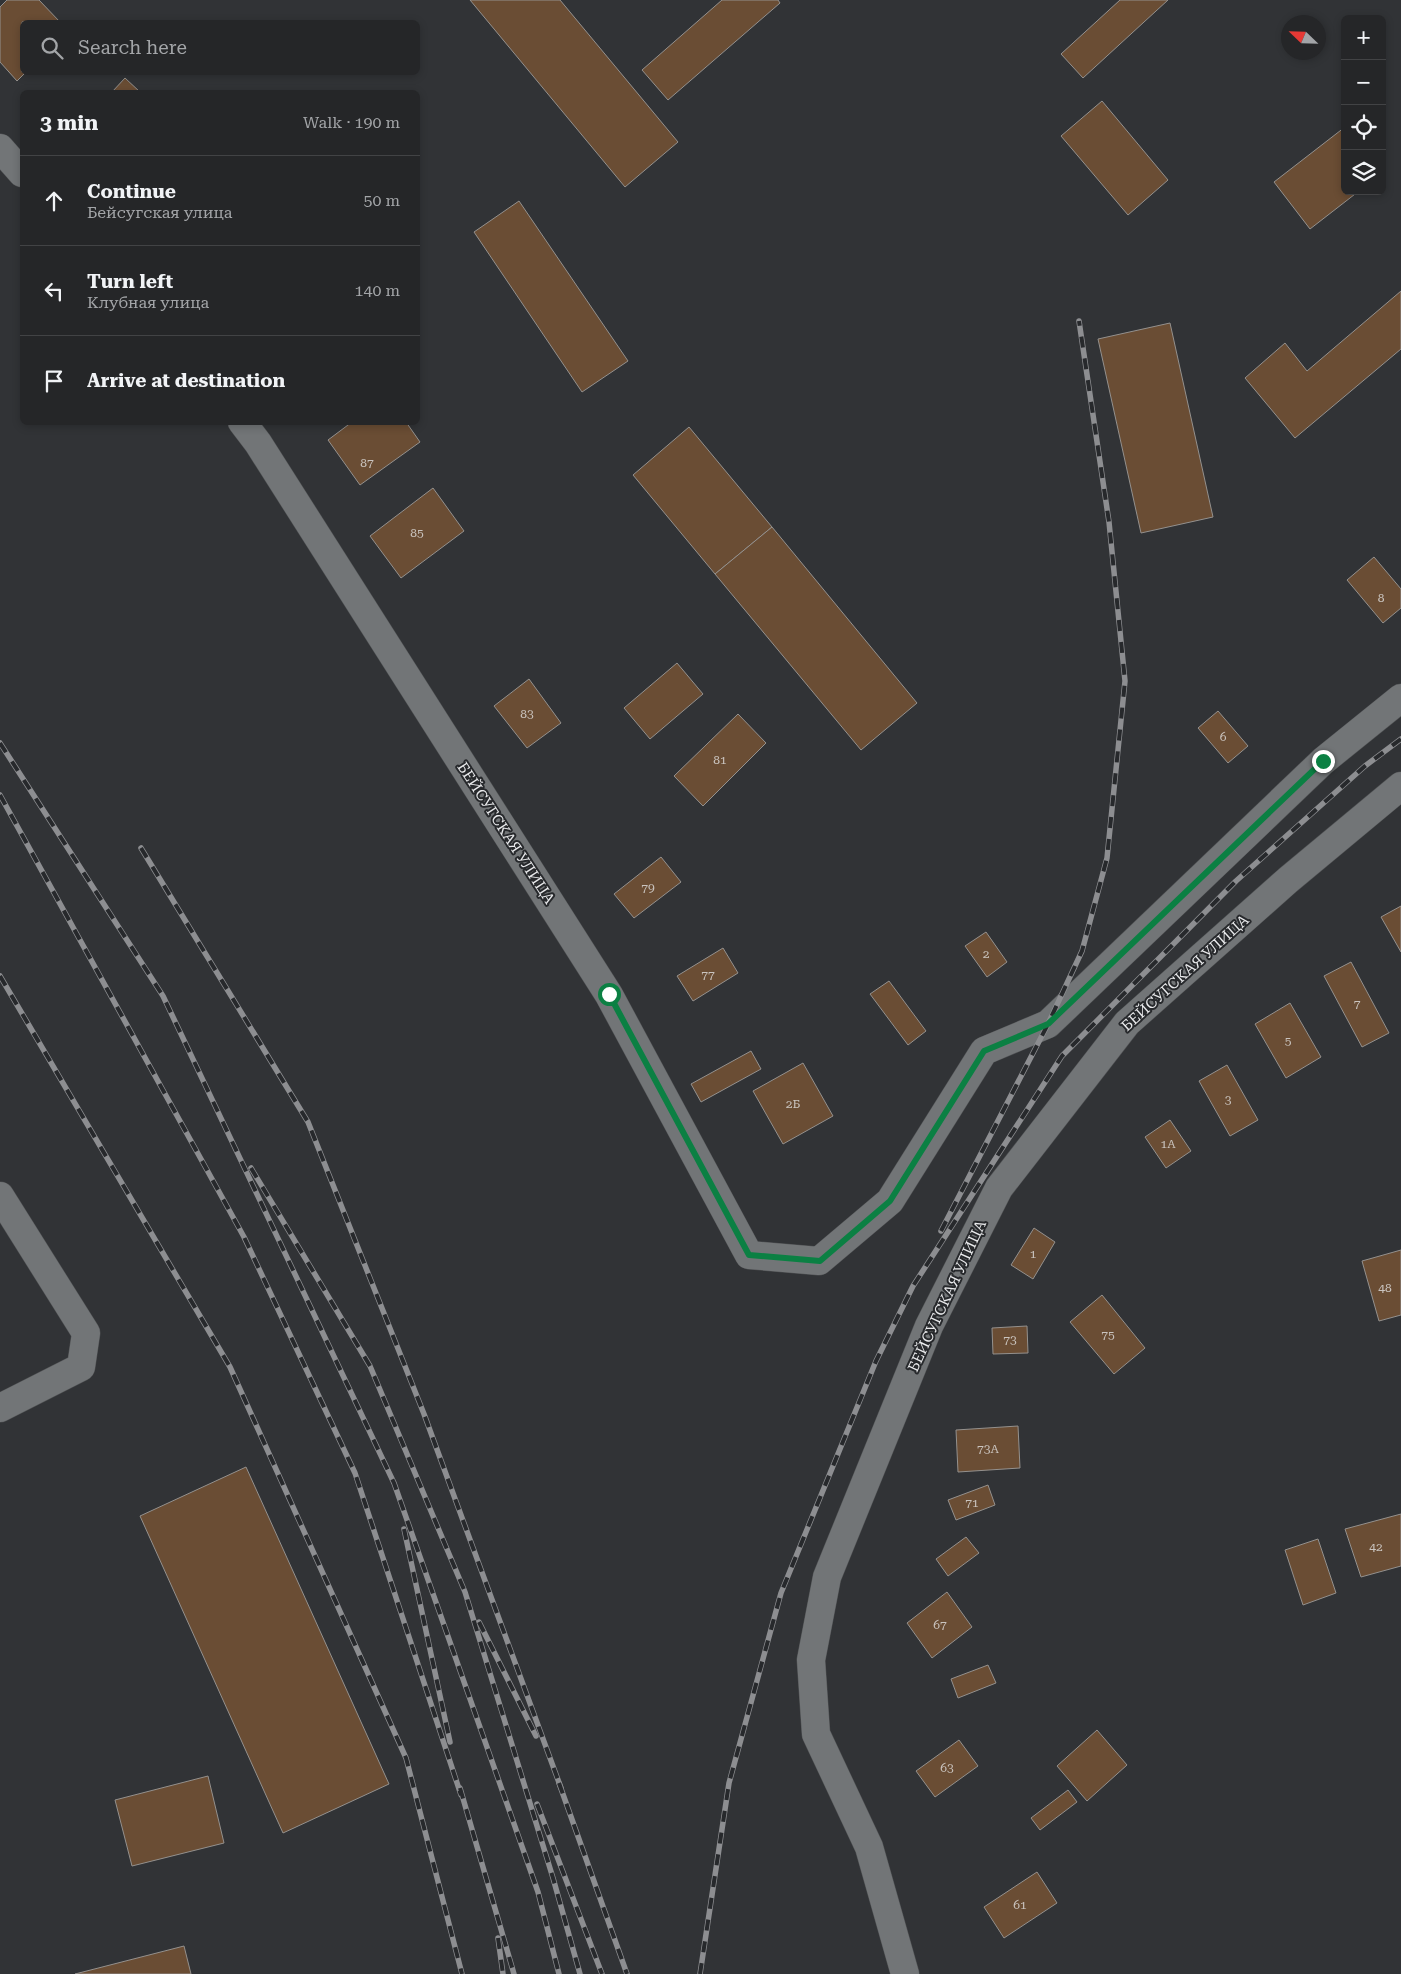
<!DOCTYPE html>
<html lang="en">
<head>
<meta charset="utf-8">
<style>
	:root { --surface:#252628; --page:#2d2e30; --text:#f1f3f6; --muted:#a3a5a8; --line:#424345 }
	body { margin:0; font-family:"Roboto Serif",serif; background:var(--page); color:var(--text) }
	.controls { position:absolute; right:15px; top:15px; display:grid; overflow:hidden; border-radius:8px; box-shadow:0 2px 8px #0003 }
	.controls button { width:45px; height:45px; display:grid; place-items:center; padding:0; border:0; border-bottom:1px solid var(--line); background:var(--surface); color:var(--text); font:25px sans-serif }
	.compass { position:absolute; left:1281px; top:15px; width:45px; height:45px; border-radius:50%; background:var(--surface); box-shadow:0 2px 8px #0003; rotate:293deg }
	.stop { position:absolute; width:15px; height:15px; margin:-11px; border:4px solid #0b8043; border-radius:50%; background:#fff }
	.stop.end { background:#0b8043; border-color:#fff; box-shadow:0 1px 5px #0008 }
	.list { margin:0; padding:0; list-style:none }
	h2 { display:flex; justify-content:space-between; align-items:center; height:65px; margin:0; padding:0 20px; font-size:21px }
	h2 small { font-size:16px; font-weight:400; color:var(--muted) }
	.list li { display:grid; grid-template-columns:32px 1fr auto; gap:15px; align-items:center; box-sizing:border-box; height:90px; padding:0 20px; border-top:1px solid var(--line) }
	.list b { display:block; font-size:19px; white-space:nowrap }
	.list p { margin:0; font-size:16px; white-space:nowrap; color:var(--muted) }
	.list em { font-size:16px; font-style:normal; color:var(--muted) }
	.icon { flex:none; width:28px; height:28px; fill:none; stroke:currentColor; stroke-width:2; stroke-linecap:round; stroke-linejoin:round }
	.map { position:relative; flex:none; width:1401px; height:1974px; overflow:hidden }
	.search { position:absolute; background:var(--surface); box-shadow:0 2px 8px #0003; left:20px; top:20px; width:400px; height:55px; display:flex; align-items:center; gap:12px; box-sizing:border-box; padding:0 18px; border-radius:8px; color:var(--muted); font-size:19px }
	.panel { position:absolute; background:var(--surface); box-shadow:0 2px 8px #0003; left:20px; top:90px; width:400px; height:335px; border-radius:8px }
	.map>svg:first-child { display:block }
	.building { fill:#6a4d34; stroke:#94918e }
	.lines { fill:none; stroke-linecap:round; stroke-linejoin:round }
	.minor-casing { stroke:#4f5153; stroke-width:29 }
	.minor { stroke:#727577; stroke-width:28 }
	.rail-casing { stroke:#8d8e91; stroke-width:5.5 }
	.rail { stroke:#27292c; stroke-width:4; stroke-dasharray:11; stroke-linecap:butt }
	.route { stroke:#0b8043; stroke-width:6 }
	.labels { text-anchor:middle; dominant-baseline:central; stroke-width:4; stroke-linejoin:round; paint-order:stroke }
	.number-label { font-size:12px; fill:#cac4bf }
	.street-label { font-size:15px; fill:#eaebed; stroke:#27292c }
</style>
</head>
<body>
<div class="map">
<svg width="1401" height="1974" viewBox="0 0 1401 1974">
	<rect width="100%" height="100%" fill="#313336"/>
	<g class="building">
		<path d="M7,0H39L60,22H22V72H26L17,81L0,62V7Z"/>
		<path d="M470,0H560L678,142L625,187Z"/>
		<path d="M722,0H778L780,3L668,100L642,70Z"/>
		<path d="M1120,0H1168L1083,78L1061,54Z"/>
		<path d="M125,78L140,92H112Z"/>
		<path d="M1102,101L1168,180L1128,215L1061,136Z"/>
		<path d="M1345,127V191H1359L1310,229L1274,182Z"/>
		<path d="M519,201L628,361L582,392L474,232Z"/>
		<path d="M1401,291V349L1295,438L1245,378L1285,343L1307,371Z"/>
		<path d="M1170,323L1213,517L1141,533L1098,339Z"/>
		<path d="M352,422H406L420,442L360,485L328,440Z"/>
		<path d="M689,427L772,527L715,574L633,475Z"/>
		<path d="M433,488L464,531L401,578L370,536Z"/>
		<path d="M772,527L917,703L861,750L715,574Z"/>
		<path d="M1374,557L1401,589V608L1383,623L1347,580Z"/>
		<path d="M677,663L703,694L650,739L624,708Z"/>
		<path d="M529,679L561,723L527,748L494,706Z"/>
		<path d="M1218,711L1248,746L1228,763L1198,728Z"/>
		<path d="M738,714L766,743L703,806L674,776Z"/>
		<path d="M661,857L681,882L634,918L614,894Z"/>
		<path d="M1401,906V952L1381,917Z"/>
		<path d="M986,932L1007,962L987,977L965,946Z"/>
		<path d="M723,948L738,973L693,1001L677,976Z"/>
		<path d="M1351,962L1389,1033L1362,1047L1324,976Z"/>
		<path d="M889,981L926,1031L908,1045L870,994Z"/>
		<path d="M1290,1003L1321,1057L1286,1078L1255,1024Z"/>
		<path d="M751,1051L761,1069L701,1102L691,1084Z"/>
		<path d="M803,1063L833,1116L783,1144L753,1091Z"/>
		<path d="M1227,1065L1258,1120L1230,1136L1199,1081Z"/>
		<path d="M1170,1120L1191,1151L1166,1168L1145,1137Z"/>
		<path d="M1034,1228L1055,1242L1033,1279L1011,1265Z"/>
		<path d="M1401,1250V1315L1379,1321L1362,1261Z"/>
		<path d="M1102,1295L1145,1348L1114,1374L1070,1322Z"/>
		<path d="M1027,1326L1028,1353L993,1354L992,1328Z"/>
		<path d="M1018,1426L1020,1468L958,1472L956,1430Z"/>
		<path d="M246,1467L389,1784L283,1833L140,1516Z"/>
		<path d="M988,1485L995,1505L956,1520L948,1500Z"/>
		<path d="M1401,1514V1566L1361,1577L1345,1529Z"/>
		<path d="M966,1537L979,1553L948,1576L936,1559Z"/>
		<path d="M1318,1539L1336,1593L1303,1605L1285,1550Z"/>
		<path d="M947,1592L972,1627L932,1658L907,1623Z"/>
		<path d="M988,1665L996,1683L958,1698L951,1679Z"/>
		<path d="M1097,1730L1127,1765L1087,1801L1057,1766Z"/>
		<path d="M959,1740L978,1766L935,1797L916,1771Z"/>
		<path d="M208,1776L224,1843L132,1866L115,1800Z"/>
		<path d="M1068,1790L1077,1802L1040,1830L1031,1818Z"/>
		<path d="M1037,1872L1057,1903L1004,1938L984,1907Z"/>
		<path d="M184,1946L191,1974H75Z"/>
	</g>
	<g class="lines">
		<defs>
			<g id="minor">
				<path d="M0,148L22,173"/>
				<path d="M242,422L258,443L609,995L749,1255L819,1261L890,1201L984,1051L1048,1024L1323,761L1401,698"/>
				<path d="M0,1196L86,1333L81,1367L0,1408"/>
				<path d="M905,1974L869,1847L816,1734L811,1660L827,1577L929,1326L999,1188L1127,1023L1288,880L1401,786"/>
			</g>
		</defs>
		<use href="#minor" class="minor-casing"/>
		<use href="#minor" class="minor"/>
		<defs>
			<g id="rail">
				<path d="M0,743L163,996L394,1483L538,1892L559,1974"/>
				<path d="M0,795L244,1237L355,1473L461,1795"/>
				<path d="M141,848L308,1122L424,1414L561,1788"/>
				<path d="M0,976L230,1367L406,1758L462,1974"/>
				<path d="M251,1168L370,1366L465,1592L553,1878L580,1974"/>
				<path d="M941,1231L1048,1024L1082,951L1107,858L1125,681L1109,522L1079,321"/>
				<path d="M404,1529L450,1742"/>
				<path d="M479,1622L536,1736"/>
				<path d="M559,1783L627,1974"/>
				<path d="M460,1788L514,1974"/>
				<path d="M537,1804L602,1974"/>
				<path d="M498,1938L503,1974"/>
				<path d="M700,1974L729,1783L781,1593L876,1361L913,1286L1062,1056L1236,881L1365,766L1401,739"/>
			</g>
		</defs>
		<use href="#rail" class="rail-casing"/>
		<use href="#rail" class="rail"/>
	</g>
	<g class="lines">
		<path class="route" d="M609,994L749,1255L820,1261L890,1201L984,1051L1048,1024L1323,761"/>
	</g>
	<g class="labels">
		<g class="number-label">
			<text x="367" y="463">87</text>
			<text x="417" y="533">85</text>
			<text x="1381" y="598">8</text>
			<text x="527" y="714">83</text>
			<text x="1223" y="737">6</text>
			<text x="720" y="760">81</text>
			<text x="648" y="888">79</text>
			<text x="986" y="954">2</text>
			<text x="708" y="975">77</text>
			<text x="1357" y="1004">7</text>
			<text x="1288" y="1041">5</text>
			<text x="1228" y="1100">3</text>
			<text x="793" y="1104">2Б</text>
			<text x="1168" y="1144">1А</text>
			<text x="1033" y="1254">1</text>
			<text x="1385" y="1288">48</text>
			<text x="1108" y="1335">75</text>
			<text x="1010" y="1340">73</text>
			<text x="988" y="1449">73А</text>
			<text x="972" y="1503">71</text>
			<text x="1376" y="1547">42</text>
			<text x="940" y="1625">67</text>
			<text x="947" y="1768">63</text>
			<text x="1020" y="1905">61</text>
		</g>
		<g class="street-label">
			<text transform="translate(506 833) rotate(57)">БЕЙСУГСКАЯ УЛИЦА</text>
			<text transform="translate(1185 973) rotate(-42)">БЕЙСУГСКАЯ УЛИЦА</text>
			<text transform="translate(947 1296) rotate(-65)">БЕЙСУГСКАЯ УЛИЦА</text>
		</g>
	</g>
</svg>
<div class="controls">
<button>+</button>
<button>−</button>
<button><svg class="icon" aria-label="locate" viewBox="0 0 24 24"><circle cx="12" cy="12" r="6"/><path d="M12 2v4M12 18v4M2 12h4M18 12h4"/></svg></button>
<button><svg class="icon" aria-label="layers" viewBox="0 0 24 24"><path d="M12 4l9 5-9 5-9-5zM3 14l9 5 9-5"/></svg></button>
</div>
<svg class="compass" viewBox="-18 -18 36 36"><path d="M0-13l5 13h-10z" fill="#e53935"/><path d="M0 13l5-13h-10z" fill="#a3a5a8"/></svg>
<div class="stop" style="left:609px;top:994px"></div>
<div class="stop end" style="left:1323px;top:761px"></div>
<div class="search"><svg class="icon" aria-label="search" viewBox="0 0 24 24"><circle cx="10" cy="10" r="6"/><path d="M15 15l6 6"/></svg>Search here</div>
<section class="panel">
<h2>3 min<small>Walk · 190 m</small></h2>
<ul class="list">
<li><svg class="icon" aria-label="ahead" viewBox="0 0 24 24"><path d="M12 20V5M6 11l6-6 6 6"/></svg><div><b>Continue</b><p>Бейсугская улица</p></div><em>50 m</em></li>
<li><svg class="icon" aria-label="left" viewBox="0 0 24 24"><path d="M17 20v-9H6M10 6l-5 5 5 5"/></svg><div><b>Turn left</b><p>Клубная улица</p></div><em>140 m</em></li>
<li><svg class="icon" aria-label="arrive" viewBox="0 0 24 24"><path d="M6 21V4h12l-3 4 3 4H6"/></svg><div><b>Arrive at destination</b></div></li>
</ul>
</section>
</div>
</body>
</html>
